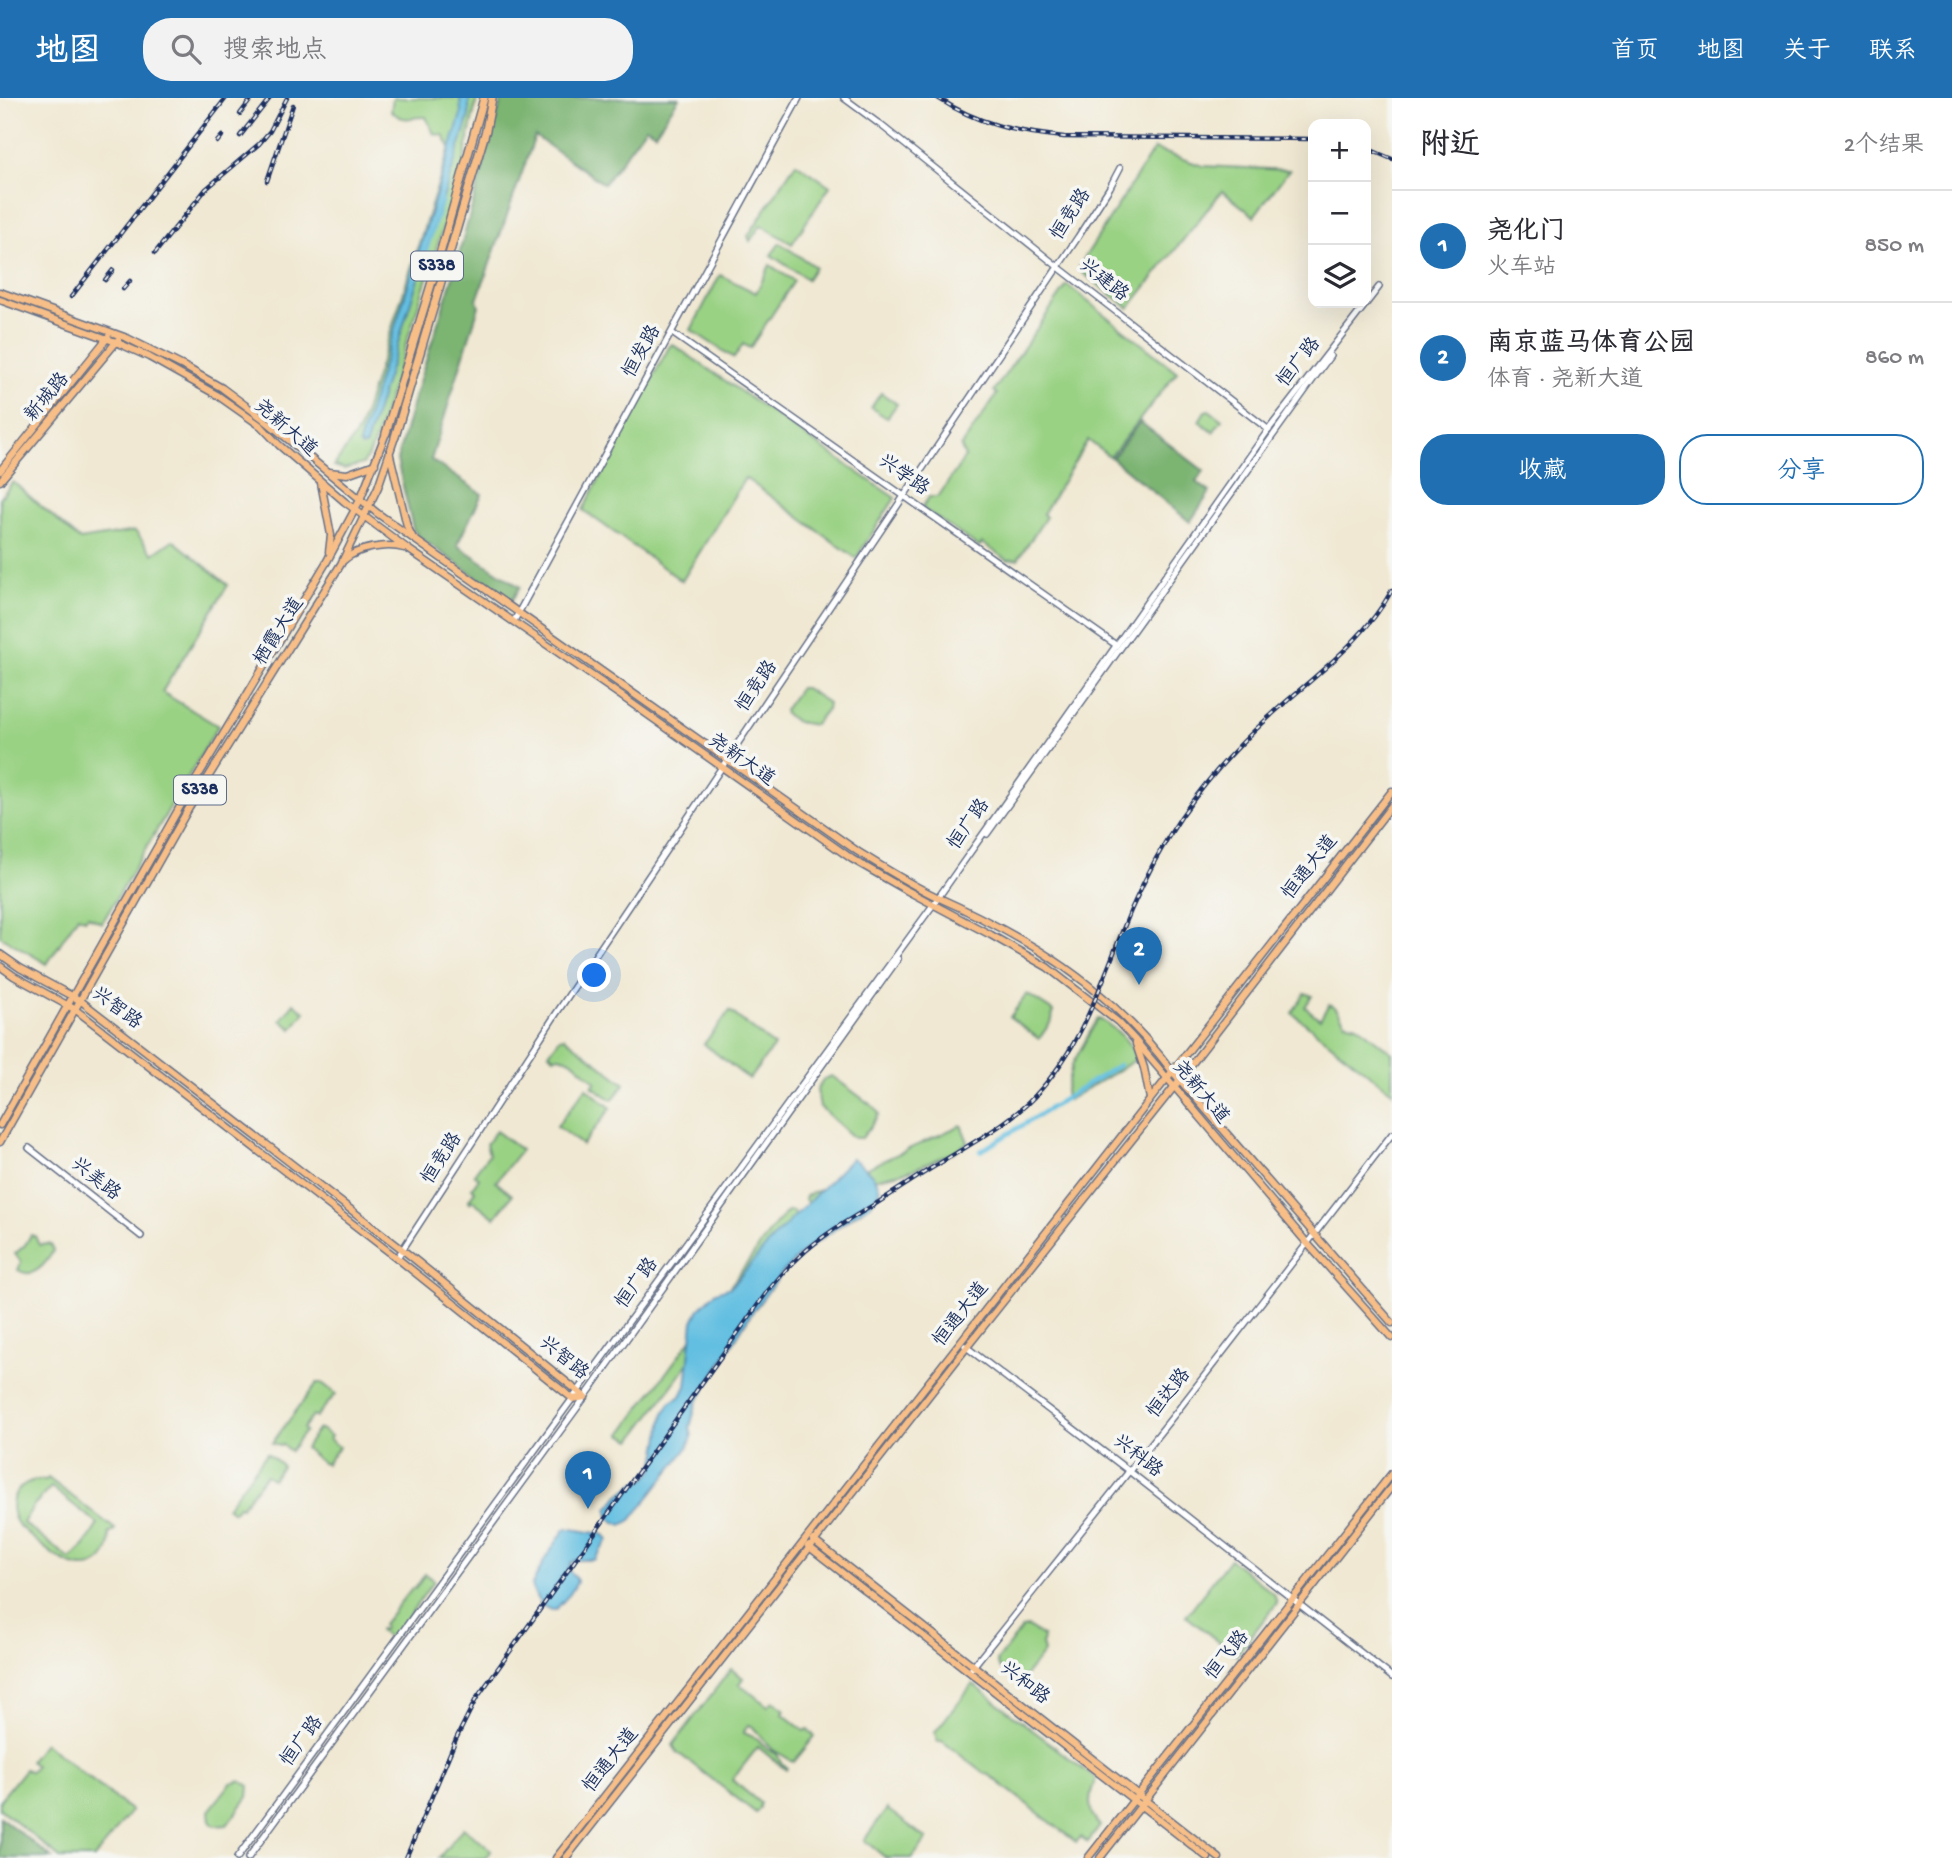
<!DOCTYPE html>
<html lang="zh">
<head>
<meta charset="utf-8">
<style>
	:root { --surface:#fff; --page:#f2f2f3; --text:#2b2b33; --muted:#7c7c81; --line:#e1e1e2; --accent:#1f6fb2 }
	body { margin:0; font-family:"Gochi Hand","LXGW WenKai TC",sans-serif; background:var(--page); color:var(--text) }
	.controls { position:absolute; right:21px; top:21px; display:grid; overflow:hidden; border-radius:14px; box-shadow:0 7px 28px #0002 }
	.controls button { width:63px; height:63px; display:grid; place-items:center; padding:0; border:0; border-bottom:2px solid var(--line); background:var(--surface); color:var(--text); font:35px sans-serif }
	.you { position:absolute; left:595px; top:878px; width:24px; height:24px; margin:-18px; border:5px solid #fff; border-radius:50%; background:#1a73e8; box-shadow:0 0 0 10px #1a73e833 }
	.badge { display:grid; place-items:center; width:46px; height:46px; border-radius:50%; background:var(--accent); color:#fff; font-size:23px; font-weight:700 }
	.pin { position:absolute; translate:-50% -58px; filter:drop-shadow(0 2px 4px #0008) }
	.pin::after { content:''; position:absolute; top:37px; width:24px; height:21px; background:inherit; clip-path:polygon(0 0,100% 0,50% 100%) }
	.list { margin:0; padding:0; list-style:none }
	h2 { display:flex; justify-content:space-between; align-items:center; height:91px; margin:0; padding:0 28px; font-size:30px }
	h2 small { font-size:23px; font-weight:400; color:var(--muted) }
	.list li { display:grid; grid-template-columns:46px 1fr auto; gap:21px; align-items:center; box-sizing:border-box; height:112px; padding:0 28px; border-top:2px solid var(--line) }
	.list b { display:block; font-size:26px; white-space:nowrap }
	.list p { margin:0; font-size:23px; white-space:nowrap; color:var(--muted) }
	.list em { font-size:23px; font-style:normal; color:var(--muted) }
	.actions { display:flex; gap:14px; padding:21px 28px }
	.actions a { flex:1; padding:16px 0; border:2px solid var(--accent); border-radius:28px; text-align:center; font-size:24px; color:var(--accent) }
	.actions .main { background:var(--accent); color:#fff }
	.icon { flex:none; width:38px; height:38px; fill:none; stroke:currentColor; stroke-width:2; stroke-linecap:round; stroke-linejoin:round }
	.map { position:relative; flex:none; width:1392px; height:1760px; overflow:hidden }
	header { display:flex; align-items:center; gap:42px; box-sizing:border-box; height:98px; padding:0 35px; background:var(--accent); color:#fff }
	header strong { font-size:33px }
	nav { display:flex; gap:38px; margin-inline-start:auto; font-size:24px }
	.search { width:490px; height:63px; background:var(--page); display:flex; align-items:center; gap:18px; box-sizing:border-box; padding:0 24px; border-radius:28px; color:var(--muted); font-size:26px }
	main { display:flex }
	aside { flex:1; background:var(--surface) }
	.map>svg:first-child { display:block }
	.green { fill:#9ad284; stroke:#5a8071; stroke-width:2; fill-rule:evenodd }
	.forest { fill:#7bb472; stroke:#4b7268; stroke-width:2 }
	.water { fill:#63bfe1; stroke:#3f77a0; stroke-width:2 }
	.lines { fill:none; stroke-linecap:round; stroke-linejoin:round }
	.stream { stroke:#63bfe1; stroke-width:2 }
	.canal { stroke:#63bfe1; stroke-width:4.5 }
	.minor-casing { stroke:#667087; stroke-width:8 }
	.major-casing { stroke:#667087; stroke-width:9 }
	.highway-casing { stroke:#667087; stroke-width:10 }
	.minor { stroke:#fff; stroke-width:5 }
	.major { stroke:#f7be88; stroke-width:6 }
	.highway { stroke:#f7be88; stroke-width:7 }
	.rail-casing { stroke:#1b2f5e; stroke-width:4.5 }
	.rail { stroke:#f6f6f2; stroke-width:2; stroke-dasharray:5; stroke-linecap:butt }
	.labels { text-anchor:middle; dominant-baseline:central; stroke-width:7; stroke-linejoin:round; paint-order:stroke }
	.shield { fill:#f6f6f2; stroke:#5d6b8a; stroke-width:2 }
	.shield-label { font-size:18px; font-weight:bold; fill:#1b2f5e }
	.street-label { font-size:19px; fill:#1b2f5e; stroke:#f6f6f2 }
</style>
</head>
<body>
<header>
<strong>地图</strong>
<div class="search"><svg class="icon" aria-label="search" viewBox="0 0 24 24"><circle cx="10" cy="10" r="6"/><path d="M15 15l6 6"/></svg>搜索地点</div>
<nav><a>首页</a><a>地图</a><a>关于</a><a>联系</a></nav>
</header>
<main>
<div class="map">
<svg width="1392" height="1760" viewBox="0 0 1392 1760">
	<rect width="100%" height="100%" fill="#f6f6f2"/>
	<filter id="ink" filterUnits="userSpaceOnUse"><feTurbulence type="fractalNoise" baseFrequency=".0143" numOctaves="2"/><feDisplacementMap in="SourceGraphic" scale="14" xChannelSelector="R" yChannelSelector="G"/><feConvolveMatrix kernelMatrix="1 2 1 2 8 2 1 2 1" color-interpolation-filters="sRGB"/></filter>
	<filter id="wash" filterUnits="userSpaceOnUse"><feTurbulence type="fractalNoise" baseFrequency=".00686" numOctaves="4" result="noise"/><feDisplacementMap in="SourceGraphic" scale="28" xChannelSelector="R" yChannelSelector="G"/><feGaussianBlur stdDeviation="1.57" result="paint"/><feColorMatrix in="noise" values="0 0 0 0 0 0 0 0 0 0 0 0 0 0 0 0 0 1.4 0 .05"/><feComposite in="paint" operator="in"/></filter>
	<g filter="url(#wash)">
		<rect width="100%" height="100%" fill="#f0e8d2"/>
		<g class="green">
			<path d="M393,0H477L463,67L377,337L370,355L363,366L344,371L334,368L359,332L450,49L443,37L434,36L426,19C409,18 407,26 391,13Z"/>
			<path d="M1154,51L1203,68L1289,72L1254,118L1222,93L1129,210L1079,172L1080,167Z"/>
			<path d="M796,65L830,88L792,146L761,127L750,143L748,138Z"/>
			<path d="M780,145L815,169L807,181L771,157Z"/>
			<path d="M770,167L794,183L750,250L743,246L734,260L691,232L720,177L756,195Z"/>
			<path d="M1067,187L1177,274L1110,359L1088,342L1043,416L1046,419L1018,461L1007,462L982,445L979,449L922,410L929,399H938L965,359L961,349L997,296L994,293Z"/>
			<path d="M672,246L895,400L856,460L745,380L682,483L583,412L669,249Z"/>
			<path d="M881,295L897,306L887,320L871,310Z"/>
			<path d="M1209,312L1222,322L1213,334L1199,323L1205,313Z"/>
			<path d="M13,384L80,442L135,433L153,456L173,442L228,487L162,594L218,628L102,825L88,818L85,821L78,818L47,866L0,838V400Z"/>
			<path d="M800,590H805L828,605L827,611L814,627L797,624L785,616L784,612Z"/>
			<path d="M1305,895L1312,898L1305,909L1320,921L1329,906L1336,910L1345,924L1357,927L1392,955V994L1292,915Z"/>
			<path d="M1027,896L1053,913L1052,922L1039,941L1010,919Z"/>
			<path d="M294,905L305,914L292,931L281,922Z"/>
			<path d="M730,913L774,948L749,981L704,946Z"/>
			<path d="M1098,920C1116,931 1129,941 1137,961L1068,1002L1065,996L1072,967Z"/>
			<path d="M564,939L625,986L612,1002L592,988L596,984L571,962L560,958L554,959L549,955L560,940Z"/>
			<path d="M832,978L875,1010L879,1016L862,1040H854L820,1009L817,992L824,981Z"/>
			<path d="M586,990L611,1010L582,1047L557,1028Z"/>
			<path d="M961,1027L968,1044L952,1055L909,1073L878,1080L839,1094L811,1112L805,1101L806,1098Z"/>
			<path d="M496,1033L521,1052L496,1084L512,1097L495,1120L472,1102L470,1105L468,1103L475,1093L472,1090L479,1080L474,1076L489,1056L486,1046Z"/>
			<path d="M788,1113H793L797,1119L776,1146L632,1342L621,1336L776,1126Z"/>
			<path d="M31,1137L35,1138L39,1147L49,1146L52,1148L53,1153C46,1166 33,1182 18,1172L21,1164L15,1156L25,1147Z"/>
			<path d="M317,1285H322L336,1296L316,1319L313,1317L303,1331L305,1333L290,1353L283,1347L280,1348L272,1345Z"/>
			<path d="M321,1331L331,1338L329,1341L339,1349L326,1366L322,1365L305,1350L317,1332Z"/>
			<path d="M267,1355L281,1366L282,1369L272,1381L266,1377L241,1409L238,1408L233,1414L227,1409Z"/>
			<path d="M48,1380L115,1431L111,1435H109C111,1446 108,1457 99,1464C74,1483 39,1444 20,1429C2,1406 17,1379 46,1382ZM51,1389L98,1426L85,1447L70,1461L23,1425L34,1407Z"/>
			<path d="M1230,1461L1274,1496L1277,1505L1236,1557L1186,1518Z"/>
			<path d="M425,1476L434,1483L392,1541L379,1533L380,1531L382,1532L385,1529L383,1526L412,1490L415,1491Z"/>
			<path d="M1028,1529L1043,1539L1042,1546L1044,1554L1021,1583L1018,1584L999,1569L997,1563L1022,1530Z"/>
			<path d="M731,1571L743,1580L739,1586L768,1608L773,1603L785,1612L783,1616L804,1633L807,1631L815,1638L794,1664L772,1651L752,1628L749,1627L745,1631L744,1635L758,1641L767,1651L777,1656L781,1665L787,1670L786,1672L758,1649L732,1682L760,1705V1710L756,1715L677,1654L673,1647Z"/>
			<path d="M973,1586L1096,1681C1088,1697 1087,1715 1100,1728L1088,1744L1081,1739L1076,1744L988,1676L984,1675L942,1643L937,1644L935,1634Z"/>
			<path d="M44,1645L131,1713L94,1760H60L0,1711V1702L25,1671L31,1674L36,1668L30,1663Z"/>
			<path d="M241,1682L249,1688L248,1699L227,1727L214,1728L210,1723L209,1713L231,1685Z"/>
			<path d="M887,1711L927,1741L912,1760H886L864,1742Z"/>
			<path d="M463,1730L491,1752L485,1760H439Z"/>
		</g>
		<g class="forest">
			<path d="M502,0H679L655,35L646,29L604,86L535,38L477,202L479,208L431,362L482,396L457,447L520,489L511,503L419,439L413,431L397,362L414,300L453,178Z"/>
			<path d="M1140,324L1204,373L1196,384L1210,394L1190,424L1112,360Z"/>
			<path d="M0,1719L52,1760H0Z"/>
		</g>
		<g class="water">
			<path d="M460,0H469V18L366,347L362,349L359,346L361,339L461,16Z"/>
			<path d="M852,1060C863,1069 878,1078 880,1093L872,1105L804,1153L782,1175L751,1216L697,1304L690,1329L692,1339L688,1349L631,1422L622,1427L613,1423L609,1419L608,1411L619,1397L635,1385L646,1381L654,1371L664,1315L670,1305L681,1298L686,1288L693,1223L699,1211L716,1194L731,1189L776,1137Z"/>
			<path d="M565,1431H572L601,1436L606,1438L608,1442L594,1462H576L571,1464L568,1471L576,1480L577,1484L570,1496L555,1512C541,1512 535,1499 532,1487L545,1461Z"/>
		</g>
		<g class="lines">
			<path class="stream" d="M425,160L443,102"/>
			<path class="canal" d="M981,1053L1119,967"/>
		</g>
	</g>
	<g filter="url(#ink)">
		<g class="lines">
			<defs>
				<g id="minor">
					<path d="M844,0L882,28L1057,168L1269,332"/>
					<path d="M672,235L1116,547"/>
					<path d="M514,523L799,0"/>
					<path d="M987,736L1330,258"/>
					<path d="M29,1050L141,1138"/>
					<path d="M397,1160L554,919L1078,139L1110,89L1120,70"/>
					<path d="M965,1248L1129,1373L1392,1579"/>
					<path d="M972,1570L1178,1312L1392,1036"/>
					<path d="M237,1760L933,807L1269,331L1379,189"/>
					<path d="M248,1760L580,1306L898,861"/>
				</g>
				<g id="major">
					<path d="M0,194L127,240L187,270L222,290L261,319L377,415L857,753C883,769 909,786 937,799C971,814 1005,832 1037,851C1089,883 1136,925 1172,973L1392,1225"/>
					<path d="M0,202L116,244L149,259L217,297L261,328L279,347L345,404L408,451L620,597L852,761L906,792L991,837L1047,869L1118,924L1134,941L1307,1145L1392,1240"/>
					<path d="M390,357L407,428L413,440"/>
					<path d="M0,373L108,239"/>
					<path d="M329,374L347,376L375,366"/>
					<path d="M0,383L118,242"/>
					<path d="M321,385L331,437L329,454"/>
					<path d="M344,462C357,450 387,445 404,450"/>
					<path d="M0,856L20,870L81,903L403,1152L585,1299"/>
					<path d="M0,868L14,878L76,912L397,1160L573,1301L585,1299"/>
					<path d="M1136,946L1144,970L1150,1001"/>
					<path d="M0,1027L182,705L326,465L360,402L386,335"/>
					<path d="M0,1044L189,710L341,466L378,389L395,339"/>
					<path d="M813,1442L1219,1760"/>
					<path d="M808,1448L1208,1760"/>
					<path d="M556,1760L1392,693"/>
					<path d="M566,1760L967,1249L1174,989L1392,707"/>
					<path d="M1088,1760L1392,1375"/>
					<path d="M1100,1760L1392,1388"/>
				</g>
				<g id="highway">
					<path d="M386,335L434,177L484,0"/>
					<path d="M395,339L486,32L492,0"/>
				</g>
			</defs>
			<use href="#minor" class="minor-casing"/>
			<use href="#major" class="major-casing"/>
			<use href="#highway" class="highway-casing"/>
			<use href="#minor" class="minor"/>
			<use href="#major" class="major"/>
			<use href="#highway" class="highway"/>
			<defs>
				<g id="rail">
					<path d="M938,0C979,27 1017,34 1064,39L1313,41"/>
					<path d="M240,16L252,0"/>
					<path d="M240,38L270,0"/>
					<path d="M217,44L222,38"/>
					<path d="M1366,50L1392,61"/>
					<path d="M267,83L293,7"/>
					<path d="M155,155L206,91L259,46L270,33L287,0"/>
					<path d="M105,182L113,172"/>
					<path d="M123,191L130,183"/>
					<path d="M71,199L226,0"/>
					<path d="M406,1760L456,1641L476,1601L767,1194C777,1182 787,1170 799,1159C822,1137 850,1121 877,1105C898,1092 918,1078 940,1065C969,1047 1001,1030 1027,1006C1084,951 1101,883 1131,812C1145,780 1161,749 1181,719C1206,683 1235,650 1268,620C1311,580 1363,545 1392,492"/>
				</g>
			</defs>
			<use href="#rail" class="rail-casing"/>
			<use href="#rail" class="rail"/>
		</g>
	</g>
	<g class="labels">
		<g class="shield">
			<rect x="411" y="153.5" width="52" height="29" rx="5"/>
			<rect x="174" y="677.5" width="52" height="29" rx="5"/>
		</g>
		<g class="shield-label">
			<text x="437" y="168">S338</text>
			<text x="200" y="692">S338</text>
		</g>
		<g class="street-label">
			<text transform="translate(1072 117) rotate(-57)">恒竞路</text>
			<text transform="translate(1103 183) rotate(38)">兴建路</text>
			<text transform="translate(643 254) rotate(-61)">恒发路</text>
			<text transform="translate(1300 265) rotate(-52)">恒广路</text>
			<text transform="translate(48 300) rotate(-50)">新城路</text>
			<text transform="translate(285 331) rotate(41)">尧新大道</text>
			<text transform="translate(903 378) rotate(35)">兴学路</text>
			<text transform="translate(280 534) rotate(-58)">栖霞大道</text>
			<text transform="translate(758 589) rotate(-56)">恒竞路</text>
			<text transform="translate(741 663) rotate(35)">尧新大道</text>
			<text transform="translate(970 727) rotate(-55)">恒广路</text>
			<text transform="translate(1311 770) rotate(-52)">恒通大道</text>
			<text transform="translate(116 911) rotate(37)">兴智路</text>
			<text transform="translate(1200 995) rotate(50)">尧新大道</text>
			<text transform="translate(443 1061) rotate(-57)">恒竞路</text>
			<text transform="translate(95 1082) rotate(38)">兴美路</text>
			<text transform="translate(638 1186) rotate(-54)">恒广路</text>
			<text transform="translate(962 1217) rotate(-52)">恒通大道</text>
			<text transform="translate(563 1261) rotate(39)">兴智路</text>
			<text transform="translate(1170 1296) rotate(-52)">恒达路</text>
			<text transform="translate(1137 1359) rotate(38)">兴科路</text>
			<text transform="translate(1228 1558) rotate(-51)">恒飞路</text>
			<text transform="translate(1024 1586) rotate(38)">兴和路</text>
			<text transform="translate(303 1644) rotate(-54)">恒广路</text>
			<text transform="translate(612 1663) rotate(-52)">恒通大道</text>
		</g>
	</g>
</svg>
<div class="controls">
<button>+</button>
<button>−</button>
<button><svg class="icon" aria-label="layers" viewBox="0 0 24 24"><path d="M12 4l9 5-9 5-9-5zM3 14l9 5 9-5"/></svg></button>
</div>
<div class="you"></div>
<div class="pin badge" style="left:588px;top:1411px">1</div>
<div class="pin badge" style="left:1139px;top:887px">2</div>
</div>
<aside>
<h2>附近<small>2个结果</small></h2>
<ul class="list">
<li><span class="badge">1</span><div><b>尧化门</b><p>火车站</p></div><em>850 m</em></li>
<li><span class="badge">2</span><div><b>南京蓝马体育公园</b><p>体育 · 尧新大道</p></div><em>860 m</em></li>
</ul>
<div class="actions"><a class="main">收藏</a><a>分享</a></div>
</aside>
</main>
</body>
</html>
